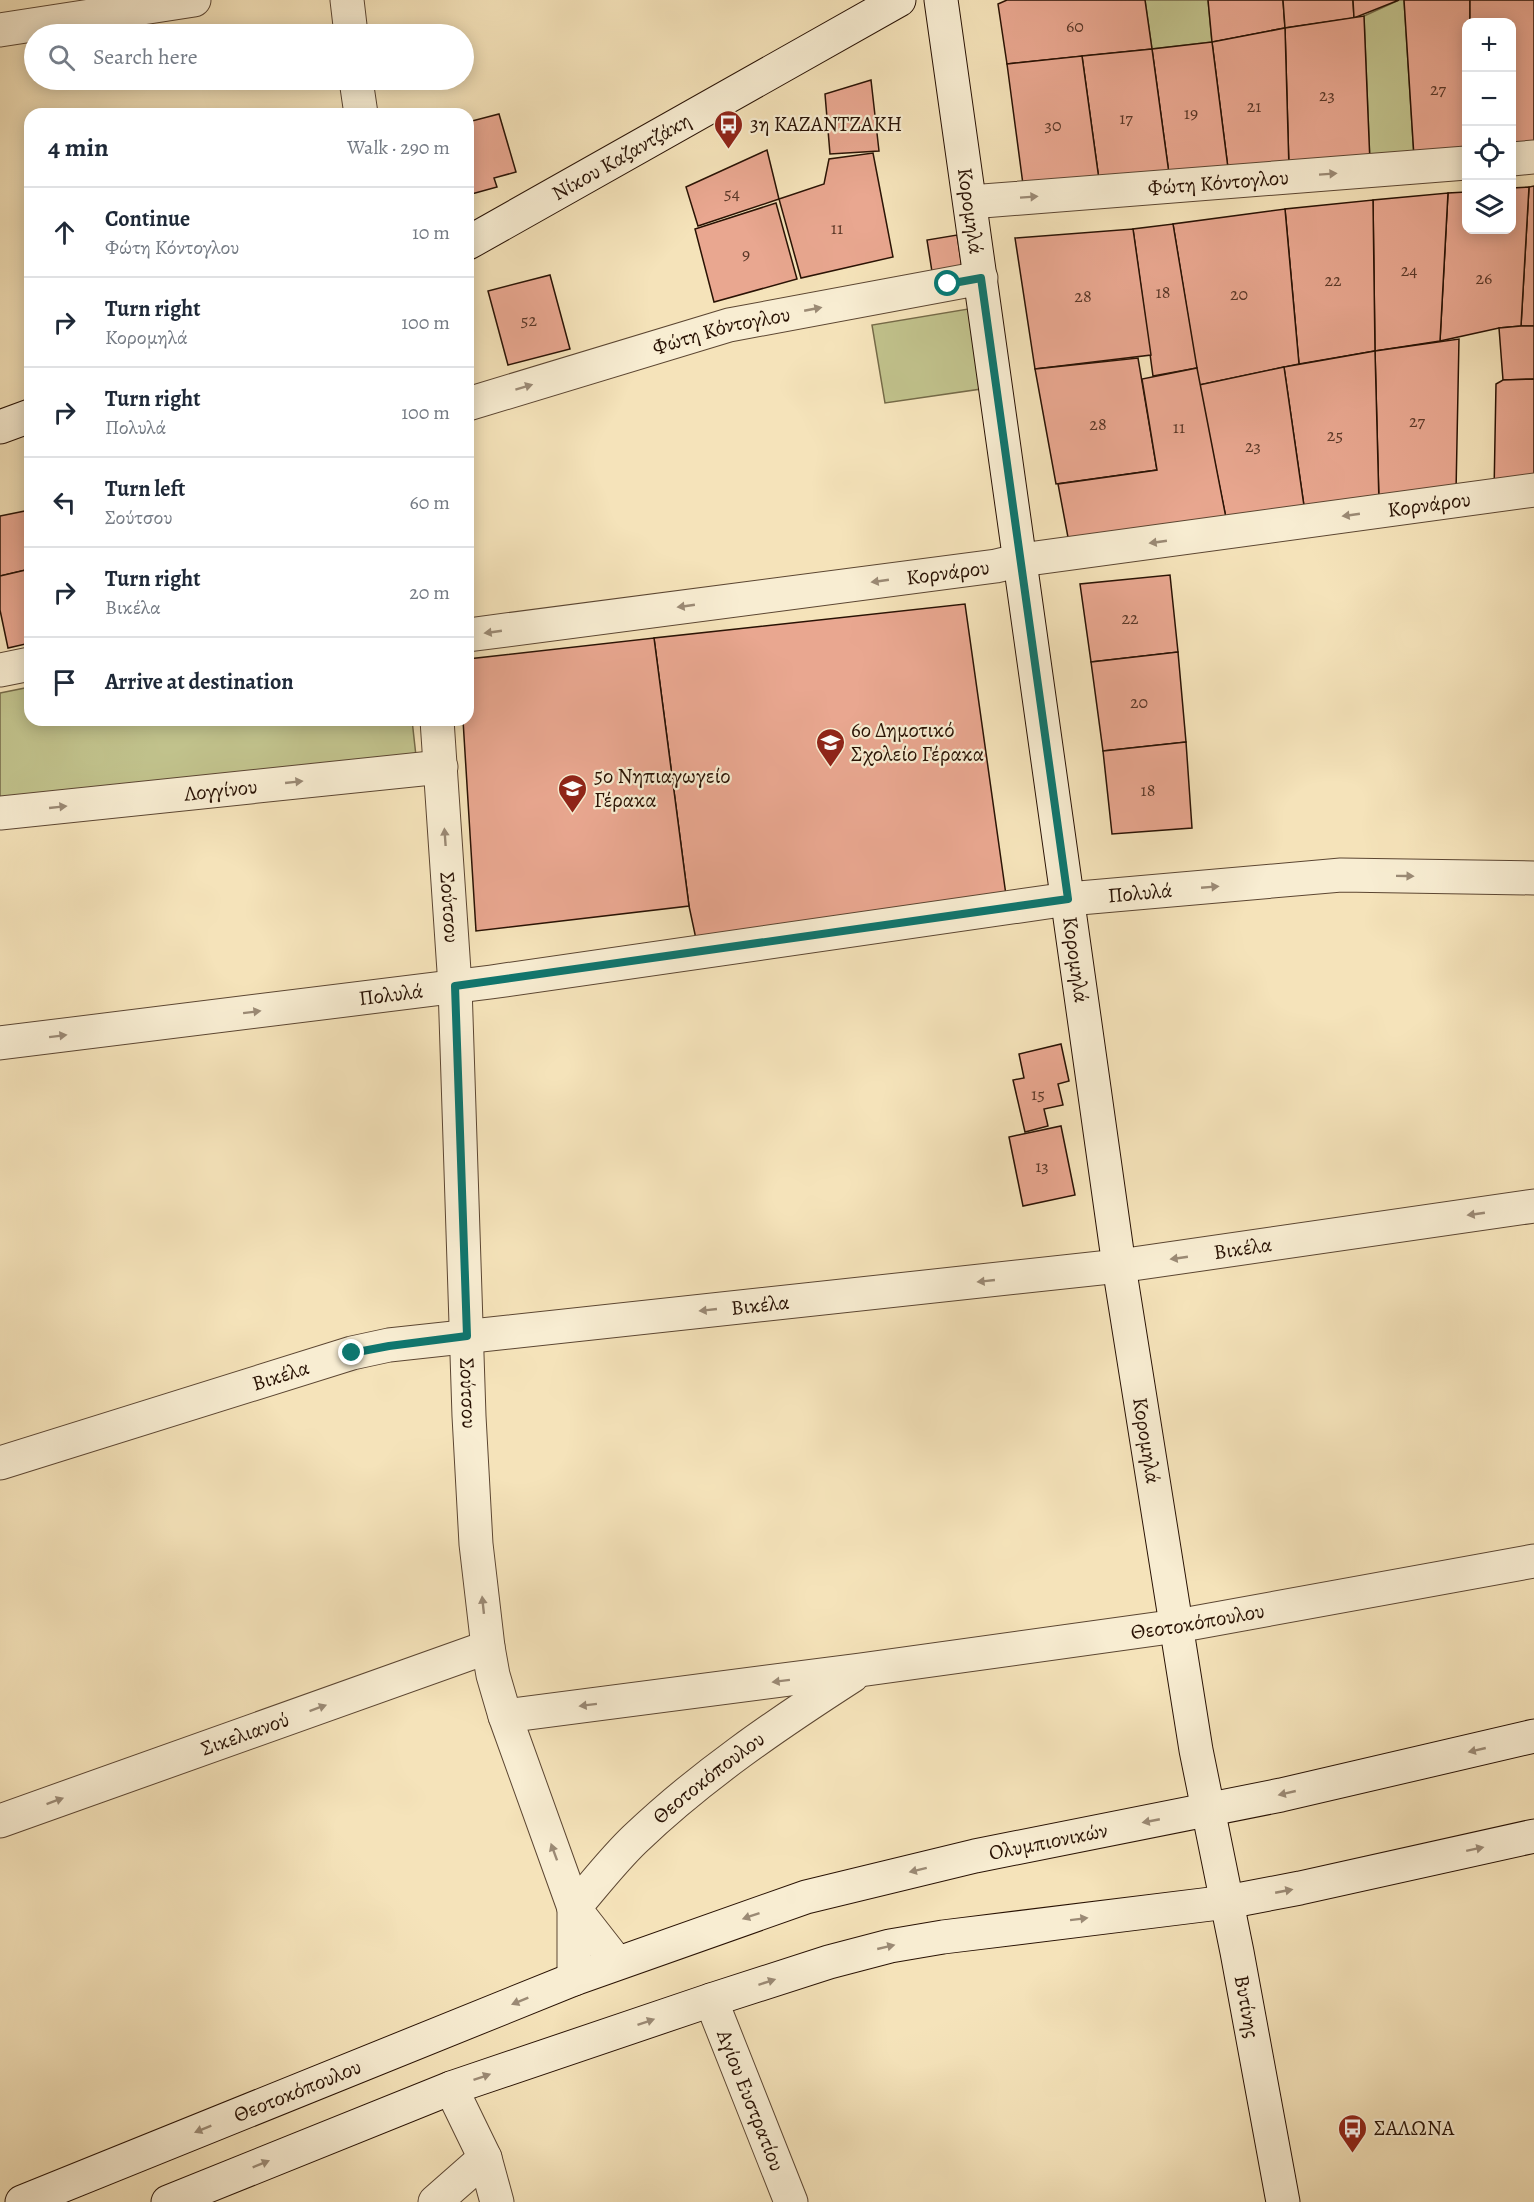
<!DOCTYPE html>
<html lang="en">
<head>
<meta charset="utf-8">
<style>
	:root { --surface:#fff; --page:#f6f6f7; --text:#1f2937; --muted:#747a83; --line:#e0e1e3 }
	body { margin:0; font-family:Alegreya,serif; background:var(--page); color:var(--text) }
	.controls { position:absolute; right:18px; top:18px; display:grid; overflow:hidden; border-radius:12px; box-shadow:0 3px 15px #0003 }
	.controls button { width:54px; height:54px; display:grid; place-items:center; padding:0; border:0; border-bottom:2px solid var(--line); background:var(--surface); color:var(--text); font:30px sans-serif }
	.stop { position:absolute; width:18px; height:18px; margin:-14px; border:4px solid #0f766e; border-radius:50%; background:#fff }
	.stop.end { background:#0f766e; border-color:#fff; box-shadow:0 2px 6px #0008 }
	.list { margin:0; padding:0; list-style:none }
	h2 { display:flex; justify-content:space-between; align-items:center; height:78px; margin:0; padding:0 24px; font-size:26px }
	h2 small { font-size:20px; font-weight:400; color:var(--muted) }
	.list li { display:grid; grid-template-columns:39px 1fr auto; gap:18px; align-items:center; box-sizing:border-box; height:90px; padding:0 24px; border-top:2px solid var(--line) }
	.list b { display:block; font-size:22px; white-space:nowrap }
	.list p { margin:0; font-size:20px; white-space:nowrap; color:var(--muted) }
	.list em { font-size:20px; font-style:normal; color:var(--muted) }
	.icon { flex:none; width:33px; height:33px; fill:none; stroke:currentColor; stroke-width:2; stroke-linecap:round; stroke-linejoin:round }
	.map { position:relative; flex:none; width:1534px; height:2202px; overflow:hidden }
	.search { position:absolute; background:var(--surface); box-shadow:0 3px 15px #0003; left:24px; top:24px; width:450px; height:66px; display:flex; align-items:center; gap:15px; box-sizing:border-box; padding:0 21px; border-radius:33px; color:var(--muted); font-size:22px }
	.panel { position:absolute; background:var(--surface); box-shadow:0 3px 15px #0003; left:24px; top:108px; width:450px; height:618px; border-radius:18px }
	.map>svg:first-child { display:block }
	.green { fill:#c1c28c; stroke:#756a48; stroke-width:1.5 }
	.building { fill:#e9a790; stroke:#291204; stroke-width:1.5 }
	.lines { fill:none; stroke-linecap:round; stroke-linejoin:round }
	.street-casing { stroke:#5c4632; stroke-width:35 }
	.secondary-casing { stroke:#291204; stroke-width:35 }
	.street { stroke:#f8edd2; stroke-width:33 }
	.secondary { stroke:#f8edd2; stroke-width:33 }
	.oneway { fill:#9b8a75 }
	.route { stroke:#0f766e; stroke-width:8 }
	.labels { text-anchor:middle; dominant-baseline:central; stroke-width:4.5; stroke-linejoin:round; paint-order:stroke }
	.number-label { font-size:18px; fill:#593727 }
	.poi-label { font-size:21px; fill:#291204; stroke:#f8edd2; text-anchor:start }
	.street-label { font-size:21px; fill:#291204; stroke:#f8edd2 }
</style>
</head>
<body>
<div class="map">
<svg width="1534" height="2202" viewBox="0 0 1534 2202">
	<rect width="100%" height="100%" fill="#f5e3ba"/>
	<filter id="stains"><feTurbulence type="fractalNoise" baseFrequency=".00333" numOctaves="4"/><feColorMatrix values="0 0 0 0 .2 0 0 0 0 .09 0 0 0 0 .02 0 0 0 .5 -.17"/></filter>
	<radialGradient id="worn" r=".72"><stop offset=".6" stop-color="#630" stop-opacity="0"/><stop offset="1" stop-color="#630" stop-opacity=".3"/></radialGradient>
	<g class="green">
		<path d="M1145,0H1208L1212,42L1152,49Z"/>
		<path d="M1399,0H1404L1414,157L1370,163L1364,16Z"/>
		<path d="M968,309L981,389L885,403L872,325Z"/>
		<path d="M30,687V720H412L416,756L0,802V693Z"/>
	</g>
	<g class="building">
		<path d="M1007,0H1145L1152,49L1007,64L998,4Z"/>
		<path d="M1208,0H1283L1285,28L1212,42Z"/>
		<path d="M1283,0H1353L1354,18L1285,28Z"/>
		<path d="M1353,0H1399L1354,18Z"/>
		<path d="M1404,0H1470V22H1466V156L1414,157Z"/>
		<path d="M1470,0H1534V151L1512,153V22H1470Z"/>
		<path d="M1364,16L1370,163L1289,169L1285,28Z"/>
		<path d="M1285,28L1289,169L1229,176L1212,42Z"/>
		<path d="M1212,42L1229,176L1170,181L1152,49Z"/>
		<path d="M1152,49L1170,181L1100,187L1082,56Z"/>
		<path d="M1082,56L1100,187L1024,192L1007,64Z"/>
		<path d="M871,80L879,151L830,154L825,94Z"/>
		<path d="M499,114L516,172L494,178L497,187L468,195V122Z"/>
		<path d="M767,150L779,199L698,226L686,187Z"/>
		<path d="M873,153L893,257L801,278L779,199L824,184L829,159Z"/>
		<path d="M1534,186V326H1521L1529,187Z"/>
		<path d="M1529,187L1521,326L1499,328L1440,341L1448,193L1466,192V230H1512V188Z"/>
		<path d="M1448,193L1440,341L1375,351L1373,200Z"/>
		<path d="M1373,200L1375,351L1299,364L1285,209Z"/>
		<path d="M776,203L797,279L714,302L695,229Z"/>
		<path d="M1285,209L1299,364L1199,385L1173,224Z"/>
		<path d="M1173,224L1197,368L1153,376L1133,229Z"/>
		<path d="M1133,229L1151,355L1035,369L1015,238Z"/>
		<path d="M957,235L963,273L933,278L927,240Z"/>
		<path d="M550,275L570,349L508,365L488,291Z"/>
		<path d="M1521,326H1534V379L1503,380L1499,328Z"/>
		<path d="M1459,339L1456,492L1379,503L1375,351Z"/>
		<path d="M1375,351L1379,503L1304,506L1284,367Z"/>
		<path d="M1138,358L1157,470L1056,484L1035,369Z"/>
		<path d="M1284,367L1304,506L1227,523L1199,385Z"/>
		<path d="M1197,368L1227,523L1070,548L1058,484L1157,470L1142,379Z"/>
		<path d="M1534,379V487L1494,493L1496,384L1503,380Z"/>
		<path d="M30,510V569L0,576V516Z"/>
		<path d="M30,569V643L8,648L0,610V576Z"/>
		<path d="M1170,575L1178,652L1091,662L1080,584Z"/>
		<path d="M965,604L1006,895L696,939L689,906L654,638Z"/>
		<path d="M654,638L689,906L476,931L463,720H468V659Z"/>
		<path d="M1178,652L1186,742L1103,751L1091,662Z"/>
		<path d="M1186,742L1192,828L1112,834L1103,751Z"/>
		<path d="M1061,1044L1069,1081L1058,1084L1063,1105L1044,1109L1048,1126L1025,1132L1013,1080L1024,1078L1019,1054Z"/>
		<path d="M1061,1126L1075,1195L1023,1206L1009,1137Z"/>
	</g>
	<g class="lines">
		<defs>
			<g id="street">
				<path d="M347,0L351,34"/>
				<path d="M0,30L194,0"/>
				<path d="M356,80L361,114"/>
				<path d="M1512,159L1534,157"/>
				<path id="s1" d="M970,202L1466,163"/>
				<path id="s2" d="M468,404L729,325L981,278"/>
				<path id="s3" d="M468,635L996,566L1021,560L1534,490"/>
				<path d="M0,670L30,664"/>
				<path id="s4" d="M437,720L455,986L469,1416L476,1544L488,1647L493,1675L505,1716L574,1908L617,1963"/>
				<path id="s5" d="M0,813L441,767"/>
				<path id="s6" d="M0,1043L491,982L1068,899L1341,875L1534,878"/>
				<path id="s7" d="M0,1463L352,1353L389,1345L1119,1266L1534,1206"/>
				<path id="s8" d="M505,1716L860,1670L1177,1626L1534,1561"/>
				<path id="s9" d="M0,1821L488,1647"/>
				<path id="s10" d="M574,1908C594,1885 613,1860 635,1839C701,1776 776,1725 852,1676"/>
				<path d="M574,1908V1979"/>
				<path id="s11" d="M711,2000L791,2202"/>
				<path d="M451,2088L485,2158L497,2202"/>
				<path d="M435,2202L485,2158"/>
			</g>
			<g id="secondary">
				<path id="s12" d="M941,0L1119,1266L1196,1750L1237,1952L1283,2202"/>
				<path id="s13" d="M468,243L899,0"/>
				<path d="M0,427L30,416"/>
				<path id="s14" d="M22,2202L574,1979L806,1897L975,1856L1281,1795L1534,1736"/>
				<path d="M168,2202L451,2088L711,2000L829,1962L890,1946L943,1937L1227,1902L1300,1888L1534,1836"/>
			</g>
		</defs>
		<use href="#street" class="street-casing"/>
		<use href="#secondary" class="secondary-casing"/>
		<use href="#street" class="street"/>
		<use href="#secondary" class="secondary"/>
	</g>
	<defs><path id="oneway-solid" d="M-6-.8H1V-3.2L6.5 0L1 3.2V.8H-6Z" transform="scale(1.5)"/></defs>
	<g class="oneway">
		<use href="#oneway-solid" transform="translate(1328 174) rotate(-4)"/>
		<use href="#oneway-solid" transform="translate(1029 197) rotate(-4)"/>
		<use href="#oneway-solid" transform="translate(813 309) rotate(-11)"/>
		<use href="#oneway-solid" transform="translate(524 387) rotate(-17)"/>
		<use href="#oneway-solid" transform="translate(1351 515) rotate(172)"/>
		<use href="#oneway-solid" transform="translate(1158 542) rotate(172)"/>
		<use href="#oneway-solid" transform="translate(880 581) rotate(172)"/>
		<use href="#oneway-solid" transform="translate(686 606) rotate(172)"/>
		<use href="#oneway-solid" transform="translate(493 632) rotate(172)"/>
		<use href="#oneway-solid" transform="translate(294 782) rotate(-6)"/>
		<use href="#oneway-solid" transform="translate(58 807) rotate(-6)"/>
		<use href="#oneway-solid" transform="translate(445 837) rotate(-94)"/>
		<use href="#oneway-solid" transform="translate(1405 876) rotate(1)"/>
		<use href="#oneway-solid" transform="translate(1210 887) rotate(-5)"/>
		<use href="#oneway-solid" transform="translate(252 1012) rotate(-7)"/>
		<use href="#oneway-solid" transform="translate(58 1036) rotate(-7)"/>
		<use href="#oneway-solid" transform="translate(1476 1214) rotate(172)"/>
		<use href="#oneway-solid" transform="translate(1179 1258) rotate(172)"/>
		<use href="#oneway-solid" transform="translate(986 1281) rotate(174)"/>
		<use href="#oneway-solid" transform="translate(708 1310) rotate(174)"/>
		<use href="#oneway-solid" transform="translate(483 1605) rotate(-96)"/>
		<use href="#oneway-solid" transform="translate(781 1681) rotate(173)"/>
		<use href="#oneway-solid" transform="translate(588 1705) rotate(173)"/>
		<use href="#oneway-solid" transform="translate(318 1708) rotate(-20)"/>
		<use href="#oneway-solid" transform="translate(1477 1750) rotate(167)"/>
		<use href="#oneway-solid" transform="translate(1287 1793) rotate(167)"/>
		<use href="#oneway-solid" transform="translate(55 1801) rotate(-20)"/>
		<use href="#oneway-solid" transform="translate(1151 1821) rotate(169)"/>
		<use href="#oneway-solid" transform="translate(1475 1849) rotate(-12)"/>
		<use href="#oneway-solid" transform="translate(554 1852) rotate(-110)"/>
		<use href="#oneway-solid" transform="translate(918 1870) rotate(166)"/>
		<use href="#oneway-solid" transform="translate(1284 1891) rotate(-11)"/>
		<use href="#oneway-solid" transform="translate(751 1916) rotate(161)"/>
		<use href="#oneway-solid" transform="translate(1079 1919) rotate(-7)"/>
		<use href="#oneway-solid" transform="translate(886 1947) rotate(-13)"/>
		<use href="#oneway-solid" transform="translate(767 1982) rotate(-18)"/>
		<use href="#oneway-solid" transform="translate(520 2001) rotate(158)"/>
		<use href="#oneway-solid" transform="translate(646 2022) rotate(-19)"/>
		<use href="#oneway-solid" transform="translate(482 2077) rotate(-19)"/>
		<use href="#oneway-solid" transform="translate(203 2129) rotate(158)"/>
		<use href="#oneway-solid" transform="translate(261 2164) rotate(-22)"/>
	</g>
	<g class="lines">
		<path class="route" d="M352,1353L389,1346L467,1336L455,986L1068,899L981,278L948,284"/>
	</g>
	<defs>
		<symbol id="bus-pin" viewBox="-11 -11 22 30"><path d="M0 17L-7.5 6A9.5 9.5 0 1 1 7.5 6Z" fill="#8f2418" stroke="#f8edd2"/><path d="M-5-6H5V4H4V6H2V4H-2V6H-4V4H-5ZM-3.5-4V0h7V-4ZM-3.5 1.2v1.5H-2V1.2ZM2 1.2v1.5H3.5V1.2Z" fill="#fff"/></symbol>
		<symbol id="school-pin" viewBox="-11 -11 22 30"><path d="M0 17L-7.5 6A9.5 9.5 0 1 1 7.5 6Z" fill="#8f2418" stroke="#f8edd2"/><path d="M0-5L7-2L0 1L-7-2ZM-4 1L0 2.5L4 1V4Q0 6-4 4Z" fill="#fff"/></symbol>
	</defs>
	<g fill-rule="evenodd">
		<use href="#bus-pin" x="712" y="108" width="33" height="45"/>
		<use href="#school-pin" x="814" y="726" width="33" height="45"/>
		<use href="#school-pin" x="556" y="772" width="33" height="45"/>
		<use href="#bus-pin" x="1336" y="2112" width="33" height="45"/>
	</g>
	<g class="labels">
		<g class="number-label">
			<text x="1075" y="26">60</text>
			<text x="1438" y="89">27</text>
			<text x="1327" y="95">23</text>
			<text x="1254" y="106">21</text>
			<text x="1191" y="113">19</text>
			<text x="1126" y="118">17</text>
			<text x="1053" y="125">30</text>
			<text x="732" y="193">54</text>
			<text x="837" y="228">11</text>
			<text x="746" y="254">9</text>
			<text x="1409" y="270">24</text>
			<text x="1484" y="278">26</text>
			<text x="1333" y="280">22</text>
			<text x="1163" y="292">18</text>
			<text x="1239" y="294">20</text>
			<text x="1083" y="296">28</text>
			<text x="529" y="320">52</text>
			<text x="1417" y="421">27</text>
			<text x="1098" y="424">28</text>
			<text x="1179" y="427">11</text>
			<text x="1335" y="435">25</text>
			<text x="1253" y="446">23</text>
			<text x="1130" y="618">22</text>
			<text x="1139" y="702">20</text>
			<text x="1148" y="790">18</text>
			<text x="1038" y="1094">15</text>
			<text x="1042" y="1166">13</text>
		</g>
		<g class="poi-label">
			<text x="750" y="124">3η ΚΑΖΑΝΤΖΑΚΗ</text>
			<text x="851" y="730">6ο Δημοτικό<tspan x="851" dy="24">Σχολείο Γέρακα</tspan></text>
			<text x="594" y="776">5ο Νηπιαγωγείο<tspan x="594" dy="24">Γέρακα</tspan></text>
			<text x="1374" y="2128">ΣΑΛΩΝΑ</text>
		</g>
		<g class="street-label">
			<text stroke="none"><textPath href="#s13" startOffset="176">Νίκου Καζαντζάκη</textPath></text>
			<text stroke="none"><textPath href="#s1" startOffset="249">Φώτη Κόντογλου</textPath></text>
			<text stroke="none"><textPath href="#s12" startOffset="213">Κορομηλά</textPath></text>
			<text stroke="none"><textPath href="#s2" startOffset="264">Φώτη Κόντογλου</textPath></text>
			<text stroke="none"><textPath href="#s3" startOffset="970">Κορνάρου</textPath></text>
			<text stroke="none"><textPath href="#s3" startOffset="484">Κορνάρου</textPath></text>
			<text stroke="none"><textPath href="#s5" startOffset="222">Λογγίνου</textPath></text>
			<text stroke="none"><textPath href="#s6" startOffset="1150">Πολυλά</textPath></text>
			<text stroke="none"><textPath href="#s4" startOffset="188">Σούτσου</textPath></text>
			<text stroke="none"><textPath href="#s12" startOffset="969">Κορομηλά</textPath></text>
			<text stroke="none"><textPath href="#s6" startOffset="394">Πολυλά</textPath></text>
			<text stroke="none"><textPath href="#s7" startOffset="1266">Βικέλα</textPath></text>
			<text stroke="none"><textPath href="#s7" startOffset="780">Βικέλα</textPath></text>
			<text stroke="none"><textPath href="#s7" startOffset="294">Βικέλα</textPath></text>
			<text stroke="none"><textPath href="#s4" startOffset="674">Σούτσου</textPath></text>
			<text stroke="none"><textPath href="#s12" startOffset="1455">Κορομηλά</textPath></text>
			<text stroke="none"><textPath href="#s8" startOffset="699">Θεοτοκόπουλου</textPath></text>
			<text stroke="none"><textPath href="#s9" startOffset="260">Σικελιανού</textPath></text>
			<text stroke="none"><textPath href="#s10" startOffset="188">Θεοτοκόπουλου</textPath></text>
			<text stroke="none"><textPath href="#s14" startOffset="1090">Ολυμπιονικών</textPath></text>
			<text stroke="none"><textPath href="#s12" startOffset="2030">Βυτίνης</textPath></text>
			<text stroke="none"><textPath href="#s14" startOffset="297">Θεοτοκόπουλου</textPath></text>
			<text stroke="none"><textPath href="#s11" startOffset="108">Αγίου Ευστρατίου</textPath></text>
		</g>
	</g>
	<rect width="100%" height="100%" filter="url(#stains)"/>
	<rect width="100%" height="100%" fill="url(#worn)"/>
</svg>
<div class="controls">
<button>+</button>
<button>−</button>
<button><svg class="icon" aria-label="locate" viewBox="0 0 24 24"><circle cx="12" cy="12" r="6"/><path d="M12 2v4M12 18v4M2 12h4M18 12h4"/></svg></button>
<button><svg class="icon" aria-label="layers" viewBox="0 0 24 24"><path d="M12 4l9 5-9 5-9-5zM3 14l9 5 9-5"/></svg></button>
</div>
<div class="stop" style="left:948px;top:284px"></div>
<div class="stop end" style="left:352px;top:1353px"></div>
<div class="search"><svg class="icon" aria-label="search" viewBox="0 0 24 24"><circle cx="10" cy="10" r="6"/><path d="M15 15l6 6"/></svg>Search here</div>
<section class="panel">
<h2>4 min<small>Walk · 290 m</small></h2>
<ul class="list">
<li><svg class="icon" aria-label="ahead" viewBox="0 0 24 24"><path d="M12 20V5M6 11l6-6 6 6"/></svg><div><b>Continue</b><p>Φώτη Κόντογλου</p></div><em>10 m</em></li>
<li><svg class="icon" aria-label="right" viewBox="0 0 24 24"><path d="M7 20v-9h11M14 6l5 5-5 5"/></svg><div><b>Turn right</b><p>Κορομηλά</p></div><em>100 m</em></li>
<li><svg class="icon" aria-label="right" viewBox="0 0 24 24"><path d="M7 20v-9h11M14 6l5 5-5 5"/></svg><div><b>Turn right</b><p>Πολυλά</p></div><em>100 m</em></li>
<li><svg class="icon" aria-label="left" viewBox="0 0 24 24"><path d="M17 20v-9H6M10 6l-5 5 5 5"/></svg><div><b>Turn left</b><p>Σούτσου</p></div><em>60 m</em></li>
<li><svg class="icon" aria-label="right" viewBox="0 0 24 24"><path d="M7 20v-9h11M14 6l5 5-5 5"/></svg><div><b>Turn right</b><p>Βικέλα</p></div><em>20 m</em></li>
<li><svg class="icon" aria-label="arrive" viewBox="0 0 24 24"><path d="M6 21V4h12l-3 4 3 4H6"/></svg><div><b>Arrive at destination</b></div></li>
</ul>
</section>
</div>
</body>
</html>
